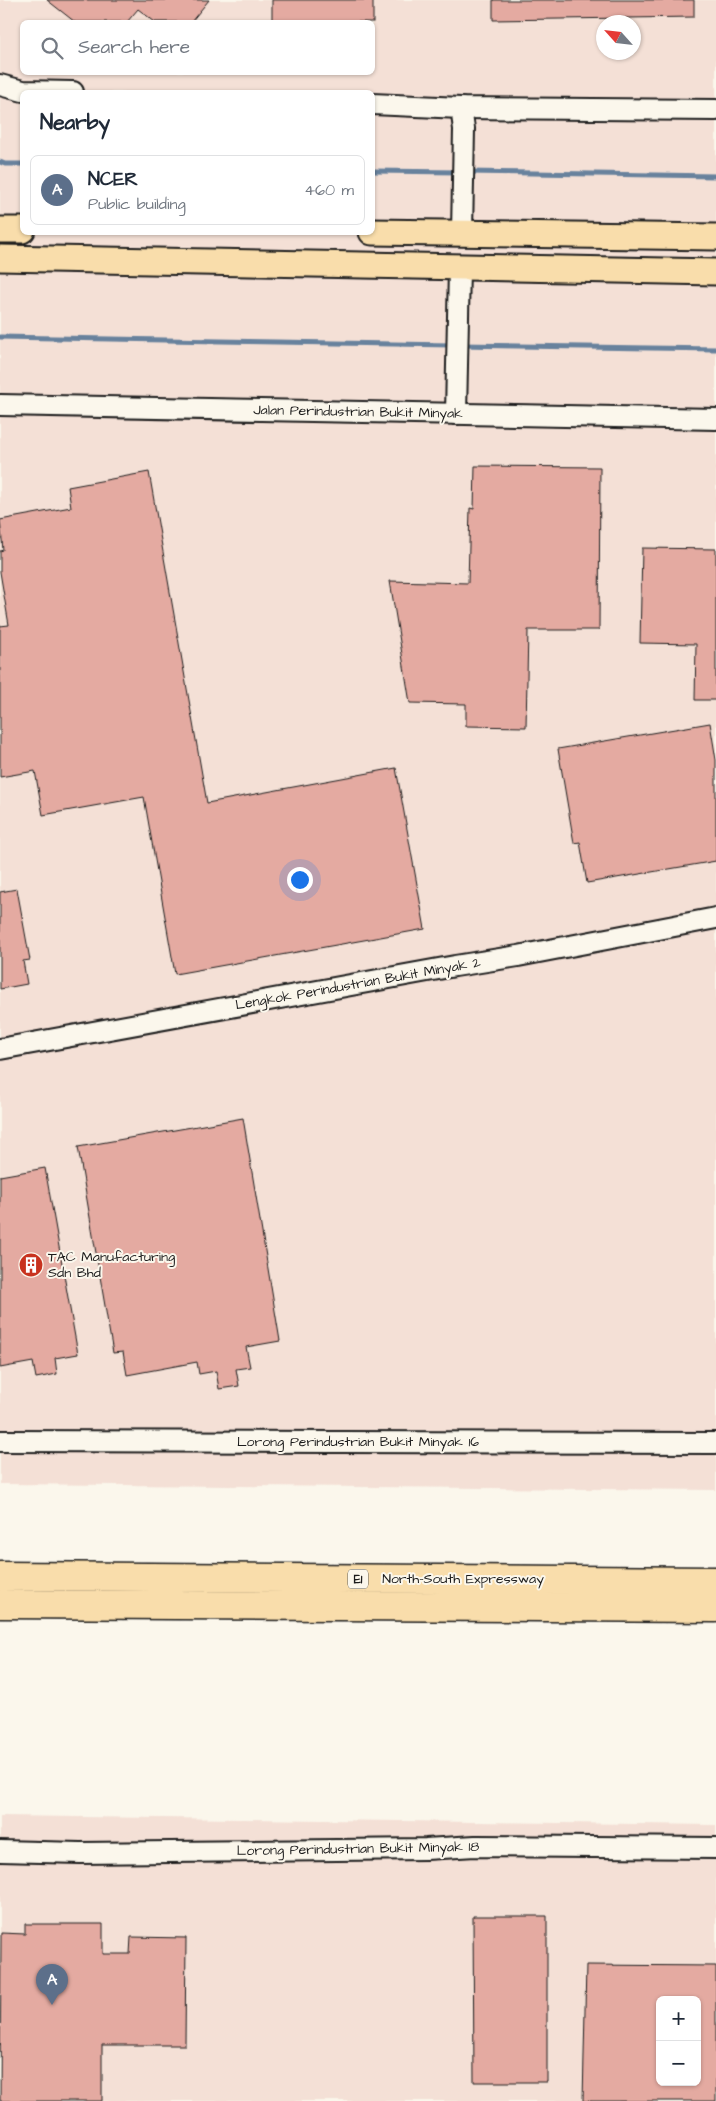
<!DOCTYPE html>
<html lang="en">
<head>
<meta charset="utf-8">
<style>
	:root { --surface:#fff; --page:#f2f2f3; --text:#1f2937; --muted:#747a83; --line:#e0e1e3; --accent:#1a73e8 }
	body { margin:0; font-family:"Architects Daughter",sans-serif; background:var(--page); color:var(--text) }
	.controls { position:absolute; right:15px; bottom:15px; display:grid; overflow:hidden; border-radius:8px; box-shadow:0 1px 4px #0004 }
	.controls button { width:45px; height:45px; display:grid; place-items:center; padding:0; border:0; border-bottom:1px solid var(--line); background:var(--surface); color:var(--text); font:25px sans-serif }
	.compass { position:absolute; left:596px; top:15px; width:45px; height:45px; border-radius:50%; background:var(--surface); box-shadow:0 1px 4px #0004; rotate:297deg }
	.you { position:absolute; left:299px; top:879px; width:18px; height:18px; margin:-12px; border:4px solid #fff; border-radius:50%; background:#1a73e8; box-shadow:0 0 0 8px #1a73e833 }
	.badge { display:grid; place-items:center; width:32px; height:32px; border-radius:50%; background:var(--accent); color:#fff; font-size:16px; font-weight:700 }
	.pin { position:absolute; translate:-50% -41px; filter:drop-shadow(0 1px 2px #0008) }
	.pin::after { content:''; position:absolute; top:26px; width:18px; height:15px; background:inherit; clip-path:polygon(0 0,100% 0,50% 100%) }
	.list { margin:0; padding:0; list-style:none }
	h2 { display:flex; justify-content:space-between; align-items:center; height:65px; margin:0; padding:0 20px; font-size:21px }
	h2 small { font-size:16px; font-weight:400; color:var(--muted) }
	.list li { display:grid; grid-template-columns:32px 1fr auto; gap:15px; align-items:center; box-sizing:border-box; height:70px; margin:0 10px 10px; padding:0 10px; border:1px solid var(--line); border-radius:8px }
	.list b { display:block; font-size:19px; white-space:nowrap }
	.list p { margin:0; font-size:16px; white-space:nowrap; color:var(--muted) }
	.list em { font-size:16px; font-style:normal; color:var(--muted) }
	.icon { flex:none; width:28px; height:28px; fill:none; stroke:currentColor; stroke-width:2; stroke-linecap:round; stroke-linejoin:round }
	.map { position:relative; flex:none; width:716px; height:2101px; overflow:hidden }
	.search { position:absolute; background:var(--surface); box-shadow:0 1px 4px #0004; left:20px; top:20px; width:355px; height:55px; display:flex; align-items:center; gap:12px; box-sizing:border-box; padding:0 18px; border-radius:8px; color:var(--muted); font-size:19px }
	.panel { position:absolute; background:var(--surface); box-shadow:0 1px 4px #0004; left:20px; top:90px; width:355px; height:145px; border-radius:8px }
	.map>svg:first-child { display:block }
	.built { fill:#f4e0d6; fill-rule:evenodd }
	.lines { fill:none; stroke-linecap:round; stroke-linejoin:round }
	.stream { stroke:#67829d; stroke-width:5 }
	.building { fill:#e4aaa1; stroke:#1c1c1c; fill-rule:evenodd }
	.minor-casing { stroke:#1c1c1c; stroke-width:24 }
	.major-casing { stroke:#1c1c1c; stroke-width:29 }
	.highway-casing { stroke:#1c1c1c; stroke-width:31 }
	.minor { stroke:#fbf7ec; stroke-width:20 }
	.major { stroke:#f9ddab; stroke-width:25 }
	.highway { stroke:#f9ddab; stroke-width:28 }
	.labels { text-anchor:middle; dominant-baseline:central; stroke-width:4; stroke-linejoin:round; paint-order:stroke }
	.shield { fill:#fbf7ec; stroke:#5f5e5a; stroke-width:1 }
	.shield-label { font-size:12px; font-weight:bold; fill:#1c1c1c }
	.street-label { font-size:14px; fill:#1c1c1c; stroke:#fbf7ec }
	.poi-label { font-size:14px; fill:#1c1c1c; stroke:#fbf7ec; text-anchor:start }
</style>
</head>
<body>
<div class="map">
<svg width="716" height="2101" viewBox="0 0 716 2101">
	<rect width="100%" height="100%" fill="#fbf7ec"/>
	<filter id="ink" filterUnits="userSpaceOnUse"><feTurbulence type="fractalNoise" baseFrequency=".02" numOctaves="2"/><feDisplacementMap in="SourceGraphic" scale="10" xChannelSelector="R" yChannelSelector="G"/><feConvolveMatrix kernelMatrix="1 2 1 2 8 2 1 2 1" color-interpolation-filters="sRGB"/></filter>
	<g filter="url(#ink)">
		<g class="built">
			<path d="M0,0H716V1490L0,1484ZM22,22H372V72H22ZM604,22H634V52H604ZM22,92H372V232H22Z"/>
			<path d="M0,1816L716,1825V2101H0ZM660,2000H697V2082H660Z"/>
		</g>
		<g class="lines">
			<g class="stream">
				<path d="M0,162L5,164H22"/>
				<path d="M372,171L459,172"/>
				<path d="M468,172L716,176"/>
				<path d="M0,337L452,345"/>
				<path d="M460,345L716,349"/>
			</g>
		</g>
		<g class="building">
			<path d="M47,0H209L191,22H155L138,9L127,22H75Z"/>
			<rect x="272" y="0" width="101" height="22"/>
			<path d="M493,0H694V17L493,20Z"/>
			<path d="M475,466L600,467L599,630H528L526,727L466,726V704L410,703L390,581L468,583L470,508L474,509Z"/>
			<path d="M149,472L207,803L396,768L425,929L175,974L144,797L43,815L35,771L0,777V626L9,625L0,572V551L3,550L0,520L71,507L68,487Z"/>
			<path d="M642,548L716,549V700H695L696,644L640,643Z"/>
			<path d="M710,723L716,760V861L587,883L580,842L574,843L558,749Z"/>
			<path d="M17,889L30,960L23,961L27,984L0,989V892Z"/>
			<path d="M243,1118L280,1341L246,1347L250,1367L236,1369L239,1386L219,1389L216,1371L199,1374L197,1362L127,1375L123,1352L113,1353L78,1147Z"/>
			<path d="M45,1168L78,1354L55,1358L57,1374L36,1378L33,1362L0,1368V1176Z"/>
			<path d="M473,1916H547V2082H474Z"/>
			<path d="M25,1924H103V1954H130L131,1937L186,1938L185,2045H102V2101H0L1,1933L25,1934Z"/>
			<path d="M586,1965L716,1966V2101H583ZM660,2000H697V2082H660Z"/>
		</g>
		<g class="lines">
			<defs>
				<g id="minor">
					<path d="M0,85L23,91L73,92"/>
					<path d="M372,104L461,108L716,110"/>
					<path d="M461,108L464,129L462,232"/>
					<path d="M0,405L716,419"/>
					<path d="M456,414L459,268"/>
					<path d="M0,1049L455,966L518,956L716,918"/>
					<path d="M0,1441L716,1443"/>
					<path d="M0,1851L80,1853L426,1849L475,1846L716,1848"/>
				</g>
				<g id="major">
					<path d="M0,230H22"/>
					<path d="M372,232L716,237"/>
					<path d="M0,258L716,272"/>
				</g>
				<g id="highway">
					<path d="M0,1576L716,1581"/>
					<path d="M0,1604L716,1608"/>
				</g>
			</defs>
			<use href="#minor" class="minor-casing"/>
			<use href="#major" class="major-casing"/>
			<use href="#highway" class="highway-casing"/>
			<use href="#minor" class="minor"/>
			<use href="#major" class="major"/>
			<use href="#highway" class="highway"/>
		</g>
	</g>
	<defs>
		<symbol id="building-disc" viewBox="-11 -11 22 22"><circle r="9.5" fill="#c8321e" stroke="#fbf7ec"/><path d="M-4-6H4V6H1V3H-1V6H-4ZM-2.5-4.3h1.7v1.8h-1.7ZM.8-4.3h1.7v1.8H.8ZM-2.5-1h1.7V.8h-1.7ZM.8-1h1.7V.8H.8Z" fill="#fff"/></symbol>
	</defs>
	<g fill-rule="evenodd">
		<use href="#building-disc" x="17" y="1251" width="28" height="28"/>
	</g>
	<g class="labels">
		<rect class="shield" x="348" y="1569.5" width="20" height="19" rx="4"/>
		<g class="shield-label">
			<text x="358" y="1579">E1</text>
		</g>
		<g class="street-label">
			<text transform="translate(358 412) rotate(1)">Jalan Perindustrian Bukit Minyak</text>
			<text transform="translate(358 984) rotate(-10)">Lengkok Perindustrian Bukit Minyak 2</text>
			<text x="358" y="1442">Lorong Perindustrian Bukit Minyak 16</text>
			<text x="463" y="1579">North–South Expressway</text>
			<text transform="translate(358 1849) rotate(-1)">Lorong Perindustrian Bukit Minyak 18</text>
		</g>
		<g class="poi-label">
			<text x="48" y="1257">TAC Manufacturing<tspan x="48" dy="16">Sdn Bhd</tspan></text>
		</g>
	</g>
</svg>
<div class="controls">
<button>+</button>
<button>−</button>
</div>
<svg class="compass" viewBox="-18 -18 36 36"><path d="M0-13l5 13h-10z" fill="#e53935"/><path d="M0 13l5-13h-10z" fill="#747a83"/></svg>
<div class="you"></div>
<div class="pin badge" style="left:52px;top:2005px;background:#5c6f8a">A</div>
<div class="search"><svg class="icon" aria-label="search" viewBox="0 0 24 24"><circle cx="10" cy="10" r="6"/><path d="M15 15l6 6"/></svg>Search here</div>
<section class="panel">
<h2>Nearby<small></small></h2>
<ul class="list">
<li><span class="badge" style="background:#5c6f8a">A</span><div><b>NCER</b><p>Public building</p></div><em>460 m</em></li>
</ul>
</section>
</div>
</body>
</html>
